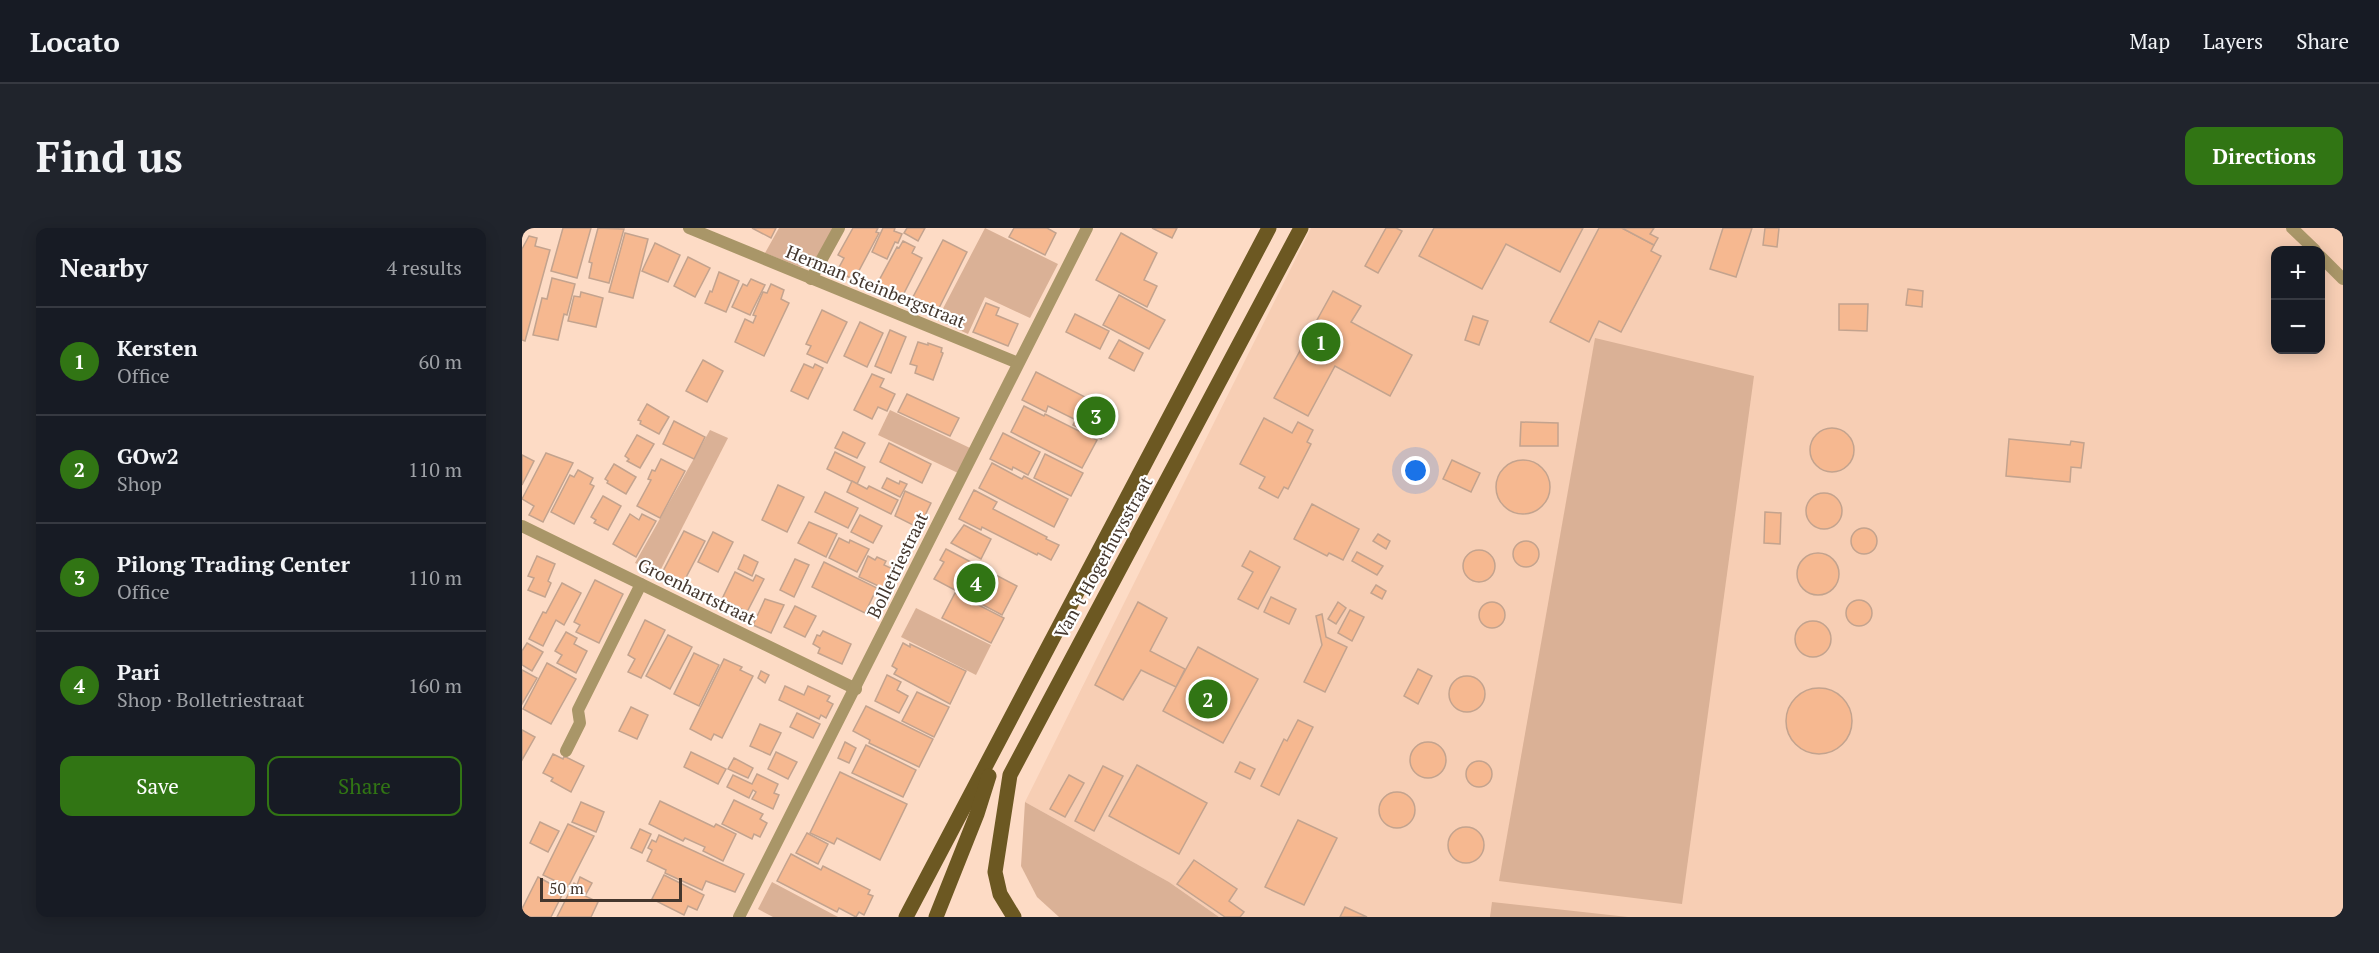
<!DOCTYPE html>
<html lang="en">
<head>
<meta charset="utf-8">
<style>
	:root { --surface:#171b24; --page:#20242c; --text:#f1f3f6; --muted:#9ea1a6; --line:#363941; --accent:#317514 }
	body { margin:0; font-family:"PT Serif",serif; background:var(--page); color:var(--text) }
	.controls { position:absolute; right:18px; top:18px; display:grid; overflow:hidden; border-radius:12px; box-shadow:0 3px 15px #0003 }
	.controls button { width:54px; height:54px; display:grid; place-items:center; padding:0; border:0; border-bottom:2px solid var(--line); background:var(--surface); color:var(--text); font:30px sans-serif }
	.scale { position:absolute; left:18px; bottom:15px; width:142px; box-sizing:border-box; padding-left:6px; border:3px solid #44372e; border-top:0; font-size:16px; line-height:21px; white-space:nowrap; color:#44372e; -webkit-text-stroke:4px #fff; paint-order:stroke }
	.you { position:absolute; left:894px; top:243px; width:21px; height:21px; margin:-15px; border:4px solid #fff; border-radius:50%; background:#1a73e8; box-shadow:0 0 0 9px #1a73e833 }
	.badge { display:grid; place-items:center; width:39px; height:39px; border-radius:50%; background:var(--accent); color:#fff; font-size:20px; font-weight:700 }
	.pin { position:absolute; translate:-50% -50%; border:3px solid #fff; box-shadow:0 2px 6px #0006 }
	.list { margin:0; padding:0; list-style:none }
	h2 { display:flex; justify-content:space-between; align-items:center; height:78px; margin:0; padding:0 24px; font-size:26px }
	h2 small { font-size:20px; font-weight:400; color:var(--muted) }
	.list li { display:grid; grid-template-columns:39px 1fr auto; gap:18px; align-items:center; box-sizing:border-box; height:108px; padding:0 24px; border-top:2px solid var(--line) }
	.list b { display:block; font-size:22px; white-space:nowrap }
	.list p { margin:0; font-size:20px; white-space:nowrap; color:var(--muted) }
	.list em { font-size:20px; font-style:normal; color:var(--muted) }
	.actions { display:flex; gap:12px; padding:18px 24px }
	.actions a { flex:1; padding:14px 0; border:2px solid var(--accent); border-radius:12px; text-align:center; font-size:21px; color:var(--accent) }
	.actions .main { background:var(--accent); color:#fff }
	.map { position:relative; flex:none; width:1821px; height:689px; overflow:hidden; border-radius:12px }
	header { display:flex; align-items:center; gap:36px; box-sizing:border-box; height:84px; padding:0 30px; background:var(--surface); border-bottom:2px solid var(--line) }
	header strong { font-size:28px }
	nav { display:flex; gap:33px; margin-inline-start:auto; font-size:21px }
	.intro { display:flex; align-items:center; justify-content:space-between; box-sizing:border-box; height:144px; padding:0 36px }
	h1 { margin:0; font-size:42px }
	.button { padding:15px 27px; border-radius:12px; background:var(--accent); color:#fff; font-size:21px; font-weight:700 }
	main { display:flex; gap:36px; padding:0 36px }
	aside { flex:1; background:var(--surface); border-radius:12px; box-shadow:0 3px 15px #0003 }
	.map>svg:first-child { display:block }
	.built { fill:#f7ceb4; fill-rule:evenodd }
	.green { fill:#dab196 }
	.building { fill:#f6b890; stroke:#c3a38e; stroke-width:1.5 }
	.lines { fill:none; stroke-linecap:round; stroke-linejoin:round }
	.street { stroke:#a99668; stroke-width:12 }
	.primary { stroke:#6c5822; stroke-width:15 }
	.labels { text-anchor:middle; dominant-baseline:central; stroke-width:4.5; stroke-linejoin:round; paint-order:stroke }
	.street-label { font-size:18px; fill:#44372e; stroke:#fff }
</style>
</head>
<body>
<header>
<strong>Locato</strong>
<nav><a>Map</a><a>Layers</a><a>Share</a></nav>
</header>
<div class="intro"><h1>Find us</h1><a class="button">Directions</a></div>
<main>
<aside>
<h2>Nearby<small>4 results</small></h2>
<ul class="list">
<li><span class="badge">1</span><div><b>Kersten</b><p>Office</p></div><em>60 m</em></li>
<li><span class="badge">2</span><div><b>GOw2</b><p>Shop</p></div><em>110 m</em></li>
<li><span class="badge">3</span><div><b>Pilong Trading Center</b><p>Office</p></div><em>110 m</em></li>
<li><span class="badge">4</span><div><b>Pari</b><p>Shop · Bolletriestraat</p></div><em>160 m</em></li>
</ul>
<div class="actions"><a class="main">Save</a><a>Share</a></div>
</aside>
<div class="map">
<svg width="1821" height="689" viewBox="0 0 1821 689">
	<rect width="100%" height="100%" fill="#fddbc5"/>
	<path class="built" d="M789,0H1821V689H697L647,654L503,574ZM1754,22H1798V122H1754Z"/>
	<g class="green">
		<path d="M257,0H312L291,37L278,39L243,25Z"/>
		<path d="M463,0L536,36L508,90L463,69L446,106L415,92Z"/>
		<path d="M1073,110L1232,148L1160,676L977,653Z"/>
		<path d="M368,182L448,220L436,245L356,207Z"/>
		<path d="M188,202L206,210L137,345L113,335Z"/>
		<path d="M394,380L469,417L454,447L379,409Z"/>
		<path d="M503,574L647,654L697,689H537L515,669L499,638Z"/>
		<path d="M250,654L316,689H251L236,681Z"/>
		<path d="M970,674L1106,689H968Z"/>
	</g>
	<g class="building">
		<path d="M41,0H69L55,50L29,43Z"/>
		<path d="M76,0L102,1L87,55L67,50L70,35L67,34Z"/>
		<path d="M230,0H254L249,10Z"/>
		<path d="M331,0H356L354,4L357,5L332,52L315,43L322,30L316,27Z"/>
		<path d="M361,0H373L372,3L380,6L376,15L373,14L365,31L350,24Z"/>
		<path d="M385,0H403L396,13L382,5Z"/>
		<path d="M492,0H525L534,5L523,27L487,9Z"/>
		<path d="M630,0H655L650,10Z"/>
		<path d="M864,0H874L880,3L856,45L843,38Z"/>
		<path d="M912,0H1061L1038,44L984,16L960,61L897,28Z"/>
		<path d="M1077,0H1100L1132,17L1129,23L1139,28L1099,104L1077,93L1067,114L1028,94Z"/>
		<path d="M1100,0H1132L1128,6L1136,10L1132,17Z"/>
		<path d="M1201,0H1230L1214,49L1188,41Z"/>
		<path d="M1243,0H1257L1255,19L1241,17Z"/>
		<path d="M103,5L126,11L111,70L87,64Z"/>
		<path d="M599,5L635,25L622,52L635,58L625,79L574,52Z"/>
		<path d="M7,8L15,10L13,18L28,22L3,113L0,112V21Z"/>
		<path d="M421,12L445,24L416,82L391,69Z"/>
		<path d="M381,13L393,19L390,25L400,30L379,71L354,58L375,19L377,20Z"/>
		<path d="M133,15L158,27L146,54L120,43Z"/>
		<path d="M166,29L188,40L173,69L152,58Z"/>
		<path d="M197,44L217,53L204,84L183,75L188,63L190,64Z"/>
		<path d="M30,50L53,56L45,87L42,86L36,112L11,107L20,70L25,71Z"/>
		<path d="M229,51L243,57L228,87L210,79L221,56L225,58Z"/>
		<path d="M249,56L262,62L259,71L267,75L242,128L213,114L223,91L231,95L234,88L231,87L241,64L245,65Z"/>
		<path d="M1386,61L1401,63L1400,79L1384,77Z"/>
		<path d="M811,63L839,78L829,94L890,127L868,168L813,138L786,188L752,170Z"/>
		<path d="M59,64L81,70L74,99L46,93L52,68L58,69Z"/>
		<path d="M597,67L643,92L627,121L581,97Z"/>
		<path d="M464,75L477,80L474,87L496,96L486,118L451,104Z"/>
		<path d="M1317,76H1346L1345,103L1317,102Z"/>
		<path d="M300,82L325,94L305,135L285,126L289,118L284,116Z"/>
		<path d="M553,86L587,103L578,121L544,104Z"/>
		<path d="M951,88L966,93L957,117L943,112Z"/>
		<path d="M338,94L361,105L345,139L322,128Z"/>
		<path d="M368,102L384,109L369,145L353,138Z"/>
		<path d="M597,112L621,125L612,143L587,130Z"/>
		<path d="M396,114L406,117V115L420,120L419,124L421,125L411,152L393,145L395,138L388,136Z"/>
		<path d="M181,132L201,143L185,174L164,163Z"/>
		<path d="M282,136L291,140L293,136L301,140L286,171L269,163Z"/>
		<path d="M514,144L565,170L554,192L526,178L524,184L500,172Z"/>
		<path d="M350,146L362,151L358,159L373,166L365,183L356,179L350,191L332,182Z"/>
		<path d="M385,166L437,190L428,208L376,184Z"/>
		<path d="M565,170L593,184L579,211L551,197Z"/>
		<path d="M125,176L147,189L137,206L118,196L119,193L116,192Z"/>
		<path d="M502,178L522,188L523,186L575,212L560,240L489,204Z"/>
		<path d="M742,190L770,205L776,194L791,202L785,214L789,216L766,261L762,259L756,270L737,260L743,249L718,236Z"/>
		<path d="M152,193L183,209L172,231L141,216Z"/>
		<path d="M999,194L1036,195V218H998Z"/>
		<circle cx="1310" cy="222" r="22"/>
		<path d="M321,204L343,215L335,230L313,220Z"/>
		<path d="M481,205L518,224L506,247L491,239L490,242L468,231Z"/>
		<path d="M115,207L132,216L118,240L105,233L107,231L103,228Z"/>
		<path d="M1487,211L1548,217L1549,213L1562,215L1559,240L1549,239L1548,254L1484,248Z"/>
		<path d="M367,215L409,236L400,255L358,234Z"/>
		<path d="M313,224L343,239L335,256L305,241Z"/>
		<path d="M24,225L51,235L21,294L7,287L12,278L0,271Z"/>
		<path d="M523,226L561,245L549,268L512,250Z"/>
		<path d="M0,227L12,233L0,257Z"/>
		<path d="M139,231L163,243L138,290L115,278L129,252L126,251L130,242L133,243Z"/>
		<circle cx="1001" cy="259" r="27"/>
		<path d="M930,232L958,245L949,264L921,251Z"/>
		<path d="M470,235L500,251L502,248L546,271L532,299L457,260Z"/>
		<path d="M92,236L114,249L104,266L85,255L86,253L83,251Z"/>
		<path d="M56,242L71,250L68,256L72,258L52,296L29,284L48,247L52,249Z"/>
		<path d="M365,250L377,256L378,253L385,256L378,269L360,260Z"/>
		<path d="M330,253L345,261L347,258L376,272L369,286L325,264Z"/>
		<path d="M256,257L282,269L265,304L240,292Z"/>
		<path d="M452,262L475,274L471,281L525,309L524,311L537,317L529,332L516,325L515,327L460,299L459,302L437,291Z"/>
		<path d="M383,263L409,275L397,300L373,288Z"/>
		<path d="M303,264L336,280L326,300L293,284Z"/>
		<circle cx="1302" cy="283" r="18"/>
		<path d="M81,268L99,278L86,302L72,295L74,292L69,289Z"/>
		<path d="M790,276L837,301L821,332L807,325L805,328L772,311Z"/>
		<path d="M1243,284L1259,285L1258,316L1242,315Z"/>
		<path d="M108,286L117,292L120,286L134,293L114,329L91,316Z"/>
		<path d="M338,287L360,298L351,315L329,304Z"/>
		<path d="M287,294L315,306L304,329L276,315Z"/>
		<path d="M442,297L469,311L459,331L429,315Z"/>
		<circle cx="1342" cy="313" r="13"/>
		<path d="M162,303L183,313L160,357L139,347Z"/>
		<path d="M191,304L211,314L196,344L176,334Z"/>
		<path d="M856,306L868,313L864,321L851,313Z"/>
		<path d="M317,310L327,315L328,312L347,321L335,344L307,330Z"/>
		<circle cx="1004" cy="326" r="13"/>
		<path d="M424,321L495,358L480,387L412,351L422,334L418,332Z"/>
		<circle cx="957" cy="338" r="16"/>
		<path d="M728,323L758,339L736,381L716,371L731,344L720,338Z"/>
		<path d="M835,324L861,338L855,347L830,333Z"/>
		<circle cx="1296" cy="346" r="21"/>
		<path d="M222,327L236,334L230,348L216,341Z"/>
		<path d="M15,328L33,336L26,353L29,355L23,369L6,362L12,350L6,348Z"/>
		<path d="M346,328L353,332L355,329L364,333L362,337L375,343L365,362L337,349Z"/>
		<path d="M273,331L287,337L272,369L258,362Z"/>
		<path d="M302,334L355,360L343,385L290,359Z"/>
		<path d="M213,344L231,353L234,347L242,351L225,384L200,371Z"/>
		<path d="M73,352L101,366L77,415L54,404L58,397L52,394Z"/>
		<path d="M40,355L59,365L42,397L34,392L21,418L7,411L21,384L24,385Z"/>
		<path d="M854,357L864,363L860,371L849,365Z"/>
		<path d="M433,365L482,390L469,415L420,390Z"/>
		<path d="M749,369L774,381L767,396L742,384Z"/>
		<path d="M243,371L262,377L249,405L231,397Z"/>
		<circle cx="1337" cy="385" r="13"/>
		<circle cx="970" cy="387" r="13"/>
		<path d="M616,374L645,390L628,423L663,441L654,459L619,442L601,472L573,457Z"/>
		<path d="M816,374L824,380L814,396L806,391Z"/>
		<path d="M273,378L294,388L283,409L262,399Z"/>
		<path d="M828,382L842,389L830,413L816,405Z"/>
		<path d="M800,386L804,409L825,419L803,464L782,454L800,417L794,388Z"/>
		<path d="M123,392L143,402L119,450L106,444L113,431L106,427Z"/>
		<circle cx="1291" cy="411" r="18"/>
		<path d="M301,403L329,416L320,436L296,425L298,420L291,416L295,407L298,408Z"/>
		<path d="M44,404L55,410L52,416L65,423L54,445L35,435L40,427L33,423Z"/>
		<path d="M146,407L170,419L148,461L124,448Z"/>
		<path d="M5,415L21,424L10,443L0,437V423Z"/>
		<path d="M381,415L388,419V416L444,443L428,476L372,446L375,441L370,438Z"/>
		<path d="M676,419L736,451L701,515L641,483Z"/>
		<path d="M172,425L197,437L177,478L152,466Z"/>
		<path d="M202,431L220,439L218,442L231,448L200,510L192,506L189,512L168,501Z"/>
		<path d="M25,435L54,451L29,496L1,481Z"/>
		<path d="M896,441L910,448L896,476L882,468Z"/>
		<path d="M0,442L15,450L0,476Z"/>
		<path d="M239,443L247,447L243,455L236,450Z"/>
		<path d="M365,447L379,454L375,462L386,468L377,485L353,473Z"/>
		<circle cx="945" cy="466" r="18"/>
		<path d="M263,458L282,467L286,458L308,468L305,473L311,476L304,490L299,487L297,491L257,472Z"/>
		<circle cx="1297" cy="493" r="33"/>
		<path d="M395,464L427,479L412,509L380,493Z"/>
		<path d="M344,478L411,511L397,539L347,515L348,512L331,503Z"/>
		<path d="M109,479L126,487L115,511L97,503Z"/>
		<path d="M275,485L298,496L291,510L268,499Z"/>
		<path d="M776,492L791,499L757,567L739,558L762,511L765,513Z"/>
		<path d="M238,496L259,505L248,527L228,518Z"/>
		<path d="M0,502L13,509L0,532Z"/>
		<circle cx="906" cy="532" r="18"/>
		<path d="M323,514L334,520L327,535L316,530Z"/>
		<path d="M344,517L394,542L381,569L330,545Z"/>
		<path d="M169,524L204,541L196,556L162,539Z"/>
		<path d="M254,524L275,534L266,551L246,541Z"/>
		<path d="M31,526L41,531L42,528L62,538L49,564L29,553L31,550L21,545Z"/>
		<path d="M212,530L231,540L226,550L206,541Z"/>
		<circle cx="957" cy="546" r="13"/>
		<path d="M718,534L733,541L728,551L713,544Z"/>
		<path d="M615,537L685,575L657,626L587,588Z"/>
		<path d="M581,538L601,548L572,603L553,593Z"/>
		<path d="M318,544L385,576L358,632L315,610L312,616L288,605Z"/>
		<path d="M235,546L256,556L252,565L257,567L251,581L230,571L234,564L231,562L227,570L205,559L211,547L230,556Z"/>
		<path d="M547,547L562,555L543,589L528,581Z"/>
		<circle cx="875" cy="582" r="18"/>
		<path d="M212,572L241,586L238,591L245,595L238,609L232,606L230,611L200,596Z"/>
		<path d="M138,573L192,599L194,596L214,606L201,633L181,623L183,619L163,610L161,613L127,596Z"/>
		<path d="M59,574L82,584L74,604L50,594Z"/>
		<path d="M776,592L815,610L782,677L743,659Z"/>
		<path d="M18,594L37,603L26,624L8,615Z"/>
		<path d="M46,596L72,608L46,659L21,647Z"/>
		<circle cx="944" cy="617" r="18"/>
		<path d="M118,601L129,606L120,625L109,620Z"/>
		<path d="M285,605L306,616L296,636L274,625Z"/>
		<path d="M137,607L222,646L213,664L184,653L180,662L143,645L144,642L125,633L130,622L126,620L130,612L134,614Z"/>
		<path d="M269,626L299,642L301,638L348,662L346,666L351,668L342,687L337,684L334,689L317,680L315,684L255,653Z"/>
		<path d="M672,632L715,661L707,673L722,684L718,689H703L655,656Z"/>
		<path d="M142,647L182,667L175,682L166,678L162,687L130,671Z"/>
		<path d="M16,649L42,663L29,689H0V681Z"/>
		<path d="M58,649L70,655L63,668L76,674L69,689H35L52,655L55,657Z"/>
		<path d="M823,679L845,689H818Z"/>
	</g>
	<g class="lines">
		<g class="street">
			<path d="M167,0L496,135"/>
			<path d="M1770,0L1793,22"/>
			<path d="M1798,28L1821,51"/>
			<path d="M289,51L317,0"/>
			<path d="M0,298L334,461"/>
			<path d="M44,523L58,495L56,482L119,356"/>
			<path d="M217,689L565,0"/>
		</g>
		<g class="primary">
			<path d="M384,689L747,0"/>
			<path d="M414,689L455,586L467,548"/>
			<path d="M492,689L478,666L473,644L488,547L779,0"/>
		</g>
	</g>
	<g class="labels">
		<g class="street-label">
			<text transform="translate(354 58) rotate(22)">Herman Steinbergstraat</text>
			<text transform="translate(581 329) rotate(-61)">Van 't Hogerhuysstraat</text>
			<text transform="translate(375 337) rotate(-64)">Bolletriestraat</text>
			<text transform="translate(175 363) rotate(26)">Groenhartstraat</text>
		</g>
	</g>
</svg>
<div class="controls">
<button>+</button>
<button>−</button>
</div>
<div class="scale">50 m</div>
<div class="you"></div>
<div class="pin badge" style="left:799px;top:114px">1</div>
<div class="pin badge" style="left:686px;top:471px">2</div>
<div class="pin badge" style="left:574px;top:188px">3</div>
<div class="pin badge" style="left:454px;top:355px">4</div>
</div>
</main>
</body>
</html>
